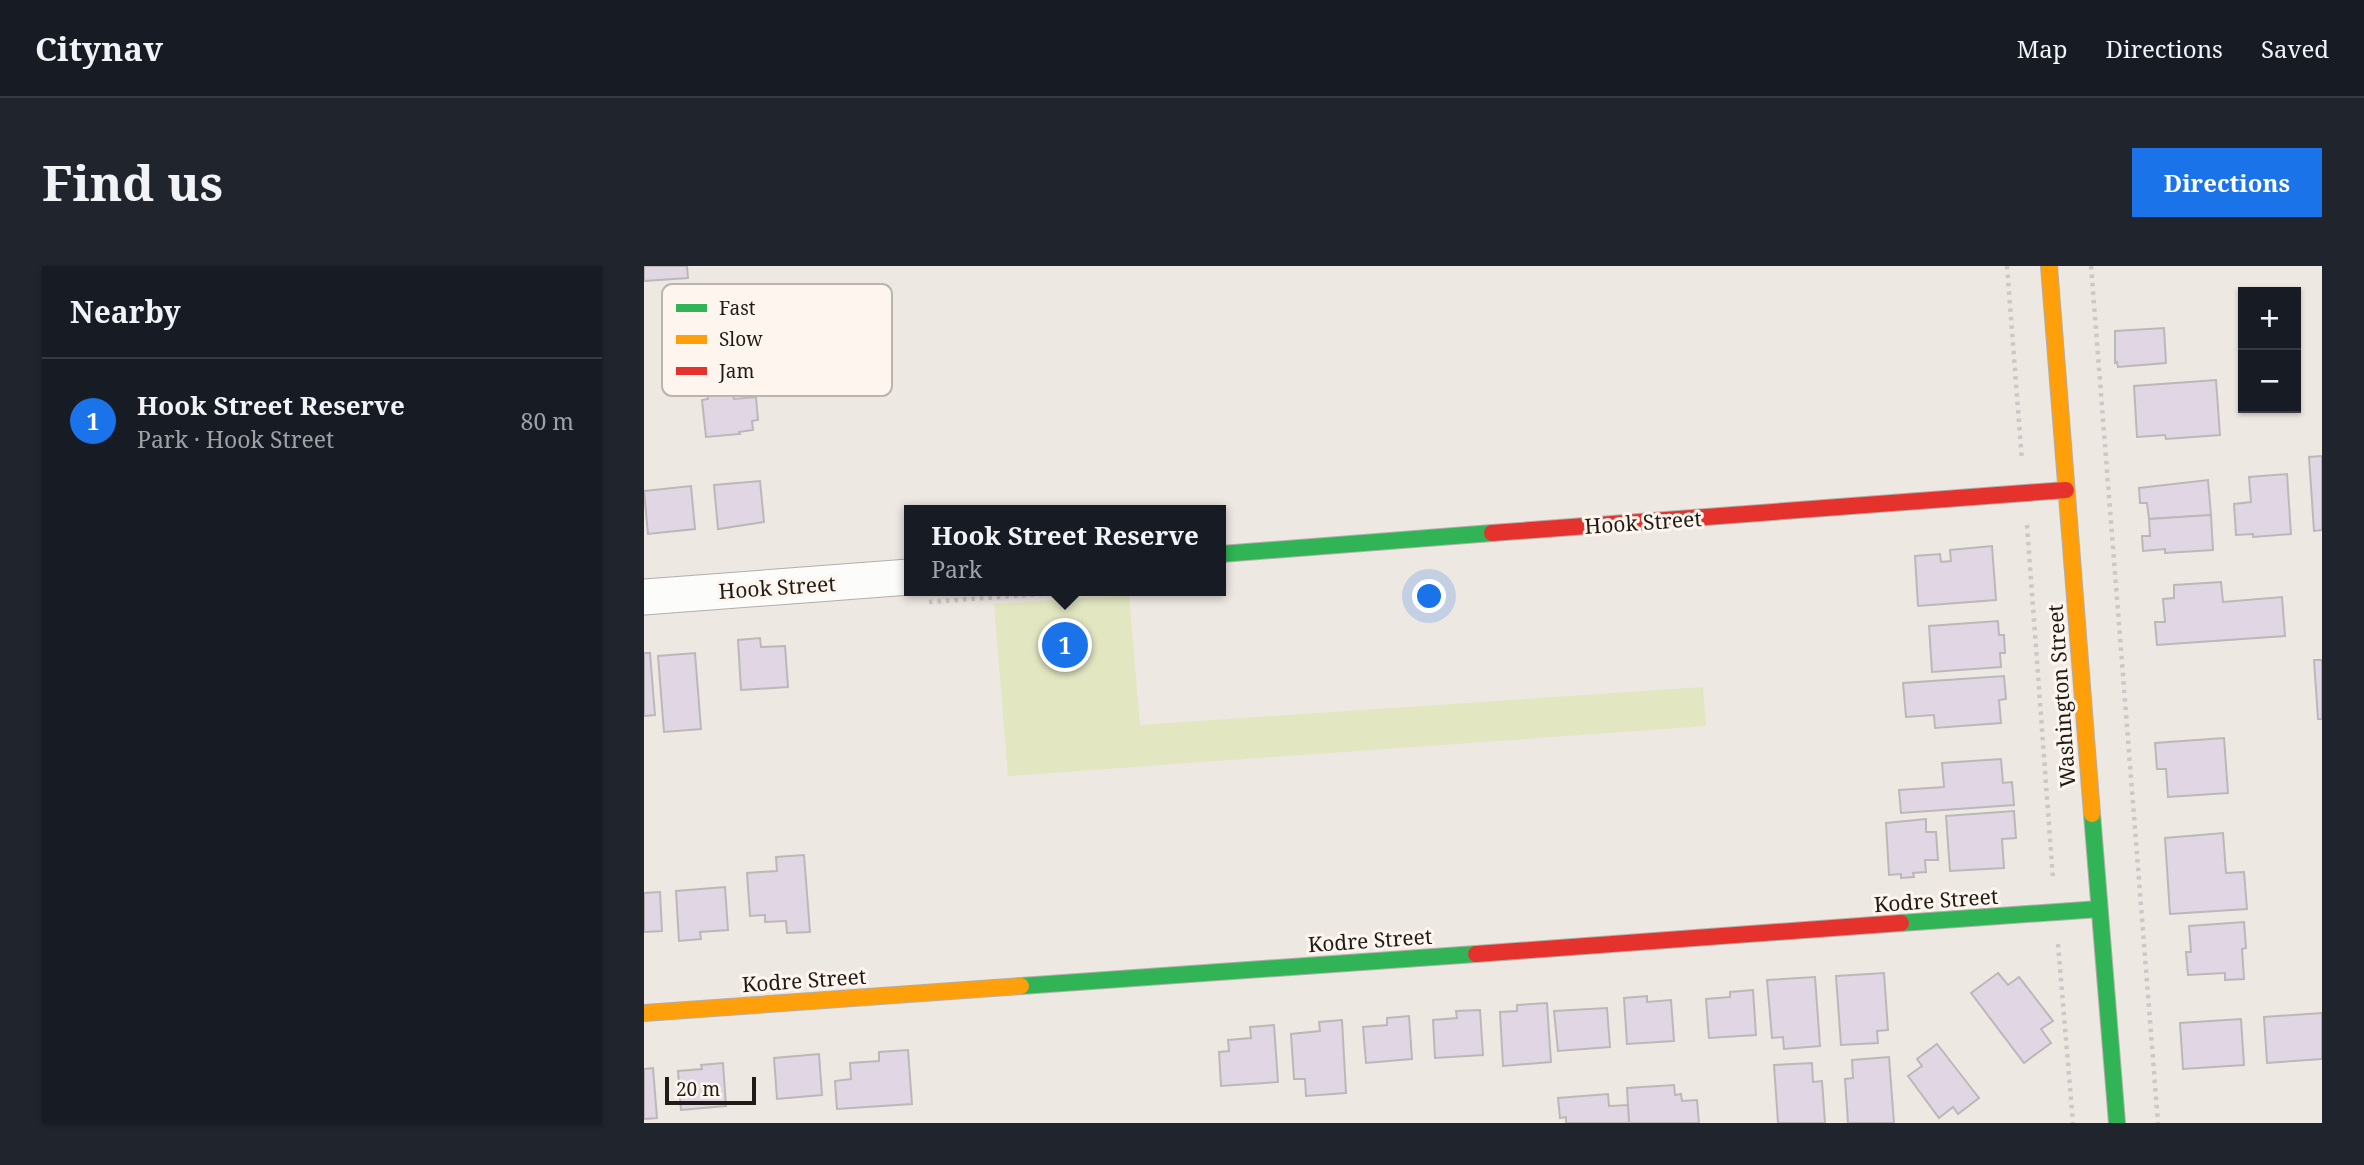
<!DOCTYPE html>
<html lang="en">
<head>
<meta charset="utf-8">
<style>
	:root { --surface:#171b24; --page:#20242c; --text:#f1f3f6; --muted:#9ea1a6; --line:#363941; --accent:#1a73e8 }
	body { margin:0; font-family:"Noto Serif",serif; background:var(--page); color:var(--text) }
	.controls { position:absolute; right:21px; top:21px; display:grid; overflow:hidden; border-radius:0px; box-shadow:0 2px 5px #0004 }
	.controls button { width:63px; height:63px; display:grid; place-items:center; padding:0; border:0; border-bottom:2px solid var(--line); background:var(--surface); color:var(--text); font:35px sans-serif }
	.scale { position:absolute; left:21px; bottom:18px; width:91px; box-sizing:border-box; padding-left:7px; border:4px solid #1f1b18; border-top:0; font-size:19px; line-height:24px; white-space:nowrap; color:#1f1b18; -webkit-text-stroke:5px #fef6ee; paint-order:stroke }
	.you { position:absolute; left:786px; top:331px; width:24px; height:24px; margin:-18px; border:5px solid #fff; border-radius:50%; background:#1a73e8; box-shadow:0 0 0 10px #1a73e833 }
	.badge { display:grid; place-items:center; width:46px; height:46px; border-radius:50%; background:var(--accent); color:#fff; font-size:23px; font-weight:700 }
	.pin { position:absolute; translate:-50% -50%; border:4px solid #fff; box-shadow:0 2px 7px #0006 }
	.popup { position:absolute; left:260px; top:239px; width:322px; height:91px; box-sizing:border-box; display:grid; place-content:center; border-radius:0px; background:var(--surface); filter:drop-shadow(0 2px 5px #0005); font-size:23px; white-space:nowrap; color:var(--muted) }
	.popup b { font-size:26px; color:var(--text) }
	.popup::after { content:''; position:absolute; left:50%; top:100%; margin-left:-14px; border:14px solid transparent; border-top-color:var(--surface) }
	.list { margin:0; padding:0; list-style:none }
	h2 { display:flex; justify-content:space-between; align-items:center; height:91px; margin:0; padding:0 28px; font-size:30px }
	h2 small { font-size:23px; font-weight:400; color:var(--muted) }
	.list li { display:grid; grid-template-columns:46px 1fr auto; gap:21px; align-items:center; box-sizing:border-box; height:126px; padding:0 28px; border-top:2px solid var(--line) }
	.list b { display:block; font-size:26px; white-space:nowrap }
	.list p { margin:0; font-size:23px; white-space:nowrap; color:var(--muted) }
	.list em { font-size:23px; font-style:normal; color:var(--muted) }
	.map { position:relative; flex:none; width:1678px; height:857px; overflow:hidden; border-radius:0px }
	header { display:flex; align-items:center; gap:42px; box-sizing:border-box; height:98px; padding:0 35px; background:var(--surface); border-bottom:2px solid var(--line) }
	header strong { font-size:33px }
	nav { display:flex; gap:38px; margin-inline-start:auto; font-size:24px }
	.intro { display:flex; align-items:center; justify-content:space-between; box-sizing:border-box; height:168px; padding:0 42px }
	h1 { margin:0; font-size:49px }
	.button { padding:18px 32px; border-radius:0px; background:var(--accent); color:#fff; font-size:24px; font-weight:700 }
	main { display:flex; gap:42px; padding:0 42px }
	aside { flex:1; background:var(--surface); border-radius:0px; box-shadow:0 2px 5px #0004 }
	.map>svg:first-child { display:block }
	.green { fill:#e2e6c1 }
	.building { fill:#e0d6e4; stroke:#bbb8b8; stroke-width:2 }
	.lines { fill:none; stroke-linecap:round; stroke-linejoin:round }
	.street-casing { stroke:#b2aeaa; stroke-width:37 }
	.fast-casing { stroke:#b2aeaa; stroke-width:18 }
	.slow-casing { stroke:#b2aeaa; stroke-width:18 }
	.jam-casing { stroke:#b2aeaa; stroke-width:18 }
	.path { stroke:#cbc9c7; stroke-width:4.5; stroke-dasharray:3.5 5; stroke-linecap:butt }
	.street { stroke:#fcfcfb; stroke-width:35 }
	.fast { stroke:#30b455; stroke-width:16 }
	.slow { stroke:#ff9f0a; stroke-width:16 }
	.jam { stroke:#e5322d; stroke-width:16 }
	.labels { text-anchor:middle; dominant-baseline:central; stroke-width:6; stroke-linejoin:round; paint-order:stroke }
	.street-label { font-size:21px; fill:#1f1b18; stroke:#fef6ee }
	.key { fill:#fef6ee; stroke:#bbb4ae; stroke-width:2 }
	.key-label { font-size:19px; fill:#1f1b18 }
</style>
</head>
<body>
<header>
<strong>Citynav</strong>
<nav><a>Map</a><a>Directions</a><a>Saved</a></nav>
</header>
<div class="intro"><h1>Find us</h1><a class="button">Directions</a></div>
<main>
<aside>
<h2>Nearby<small></small></h2>
<ul class="list">
<li><span class="badge">1</span><div><b>Hook Street Reserve</b><p>Park · Hook Street</p></div><em>80 m</em></li>
</ul>
</aside>
<div class="map">
<svg width="1678" height="857" viewBox="0 0 1678 857">
	<rect width="100%" height="100%" fill="#eee8e3"/>
	<path class="green" d="M485,329L496,459L1059,421L1062,460L364,510L350,338Z"/>
	<g class="building">
		<path d="M0,0H43L44,12L0,15Z"/>
		<path d="M1520,62L1522,97L1474,101L1473,96L1471,97V65Z"/>
		<path d="M1572,114L1576,169L1522,173L1521,169L1493,171L1490,120Z"/>
		<path d="M88,116L90,133L112,131L114,154L108,155L109,164L95,166L96,168L62,171L58,134L64,133L63,119Z"/>
		<path d="M1678,190V264L1670,265L1665,191Z"/>
		<path d="M1643,208L1647,268L1609,271V268L1592,269L1590,238L1607,236L1605,211Z"/>
		<path d="M1564,214L1567,249L1505,253L1503,237H1496L1495,222Z"/>
		<path d="M116,215L120,256L74,263L70,219Z"/>
		<path d="M47,220L51,263L4,268L0,225Z"/>
		<path d="M1567,249L1569,284L1521,287V283L1499,285L1498,270H1506L1505,253Z"/>
		<path d="M1348,280L1352,334L1274,340L1271,290L1296,288L1297,296L1307,295L1306,284Z"/>
		<path d="M1577,316L1579,336L1638,331L1641,370L1513,379L1511,356H1521L1519,333L1530,332V319Z"/>
		<path d="M1354,355L1355,369H1360L1361,387H1356L1357,401L1288,406L1285,360Z"/>
		<path d="M116,372L117,381L141,380L144,421L97,424L94,374Z"/>
		<path d="M0,387H6L11,449L0,450Z"/>
		<path d="M51,387L57,463L20,466L14,390Z"/>
		<path d="M1670,394H1678V453H1674Z"/>
		<path d="M1360,410L1362,433L1355,434L1357,457L1291,462L1290,449L1262,451L1259,417Z"/>
		<path d="M1580,472L1584,527L1524,531L1522,503H1513L1511,477Z"/>
		<path d="M1357,493L1359,517L1368,516L1370,539L1257,547L1255,524L1300,521L1298,497Z"/>
		<path d="M1370,545L1372,572L1358,573L1360,602L1306,605L1302,550Z"/>
		<path d="M1282,553V566H1292L1294,594H1281L1282,606L1269,607L1270,611L1257,612V608L1245,609L1242,557Z"/>
		<path d="M1579,567L1582,607L1600,606L1603,643L1526,648L1521,572Z"/>
		<path d="M160,589L166,666L143,667L142,655L121,656V649L106,650L103,607L133,605L132,591Z"/>
		<path d="M81,621L84,664L56,666L57,673L35,675L32,625Z"/>
		<path d="M16,626L18,665L0,666V627Z"/>
		<path d="M1600,656L1602,682L1598,683L1600,713L1581,714V707L1544,709L1542,686H1547L1545,660Z"/>
		<path d="M1240,707L1244,764L1233,765L1234,777L1197,779L1192,710Z"/>
		<path d="M1354,707L1364,719L1375,711L1409,755L1397,763L1407,777L1380,797L1327,727Z"/>
		<path d="M1171,711L1176,780L1140,783L1139,771L1128,772L1123,714Z"/>
		<path d="M1109,724L1112,769L1065,772L1062,733L1086,731V726Z"/>
		<path d="M1003,730V736L1027,734L1030,775L983,778L980,732Z"/>
		<path d="M903,737L907,796L859,800L856,746L873,745V739Z"/>
		<path d="M963,742L966,781L914,785L910,745Z"/>
		<path d="M836,744L839,789L791,792L789,754L813,752L812,745Z"/>
		<path d="M1678,747V793L1623,797L1620,751Z"/>
		<path d="M765,750L768,793L722,797L719,761L743,759V752Z"/>
		<path d="M1597,753L1600,799L1539,803L1536,757Z"/>
		<path d="M698,754L702,827L662,830L661,813H650L647,768L676,765L675,756Z"/>
		<path d="M630,759L634,816L577,820L575,786L585,785L584,774L607,772L606,761Z"/>
		<path d="M1293,778L1335,832L1314,848L1309,841L1295,852L1264,810L1278,800L1273,793Z"/>
		<path d="M264,784L268,838L193,843L191,815L207,813L206,797L235,795V786Z"/>
		<path d="M175,788L178,829L133,833L130,792Z"/>
		<path d="M1245,791L1250,857H1204L1201,813L1209,812L1208,794Z"/>
		<path d="M79,797L82,840L37,844L34,805L58,803L57,799Z"/>
		<path d="M1168,797L1169,816L1178,815L1181,857H1134L1130,799Z"/>
		<path d="M9,802L13,852L0,853V803Z"/>
		<path d="M1030,819L1031,829L1037,828L1038,835L1053,834L1055,857H985L983,822Z"/>
		<path d="M964,828L965,840L984,839L985,857H922V851L916,852L914,832Z"/>
	</g>
	<g class="lines">
		<defs>
			<path id="street" d="M0,331L265,311"/>
			<g id="fast">
				<path d="M577,288L848,267"/>
				<path d="M1448,548L1473,857"/>
				<path d="M1257,657L1455,643"/>
				<path d="M377,720L832,688"/>
			</g>
			<g id="slow">
				<path d="M1405,0L1448,548"/>
				<path d="M0,747L377,720"/>
			</g>
			<g id="jam">
				<path d="M848,267L1422,224"/>
				<path d="M832,688L1257,657"/>
			</g>
		</defs>
		<use href="#street" class="street-casing"/>
		<use href="#fast" class="fast-casing"/>
		<use href="#slow" class="slow-casing"/>
		<use href="#jam" class="jam-casing"/>
		<g class="path">
			<path d="M1363,0L1378,195"/>
			<path d="M1447,0L1514,857"/>
			<path d="M1383,259L1409,613"/>
			<path d="M285,336L441,325"/>
			<path d="M1414,678L1429,857"/>
		</g>
		<use href="#street" class="street"/>
		<use href="#fast" class="fast"/>
		<use href="#slow" class="slow"/>
		<use href="#jam" class="jam"/>
	</g>
	<g class="labels">
		<g class="street-label">
			<text transform="translate(999 256) rotate(-4)">Hook Street</text>
			<text transform="translate(133 321) rotate(-4)">Hook Street</text>
			<text transform="translate(1417 430) rotate(-94)">Washington Street</text>
			<text transform="translate(1292 634) rotate(-4)">Kodre Street</text>
			<text transform="translate(726 674) rotate(-4)">Kodre Street</text>
			<text transform="translate(160 714) rotate(-4)">Kodre Street</text>
		</g>
	</g>
	<rect x="18" y="18" width="230" height="112" rx="10" class="key"/>
	<rect x="32" y="38" width="31" height="8" fill="#30b455"/>
	<rect x="32" y="69" width="31" height="9" fill="#ff9f0a"/>
	<rect x="32" y="101" width="31" height="8" fill="#e5322d"/>
	<g class="key-label">
		<text x="75" y="49">Fast</text>
		<text x="75" y="80">Slow</text>
		<text x="75" y="112">Jam</text>
	</g>
</svg>
<div class="controls">
<button>+</button>
<button>−</button>
</div>
<div class="scale">20 m</div>
<div class="you"></div>
<div class="pin badge" style="left:421px;top:379px">1</div>
<div class="popup"><b>Hook Street Reserve</b>Park</div>
</div>
</main>
</body>
</html>
